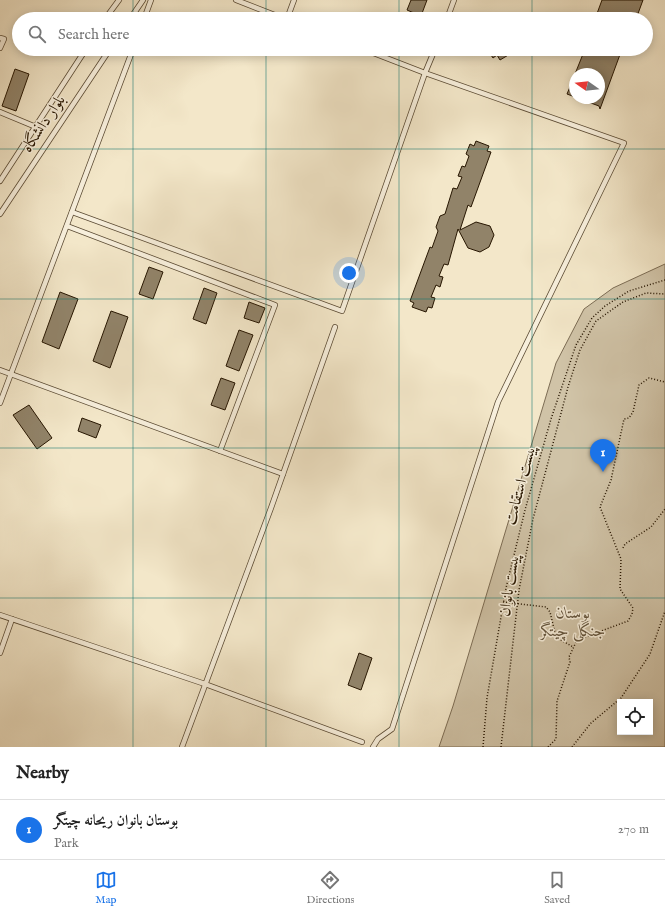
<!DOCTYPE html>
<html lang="en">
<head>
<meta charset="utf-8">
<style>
	:root { --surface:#fff; --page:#f6f6f6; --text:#222; --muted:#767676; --line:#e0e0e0; --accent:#1a73e8 }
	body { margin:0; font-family:"IM FELL English",Amiri,serif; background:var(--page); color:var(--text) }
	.controls { position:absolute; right:12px; bottom:12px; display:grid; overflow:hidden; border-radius:0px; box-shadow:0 2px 10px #0003 }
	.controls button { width:36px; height:36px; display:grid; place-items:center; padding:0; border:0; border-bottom:1px solid var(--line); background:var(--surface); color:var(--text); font:20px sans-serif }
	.compass { position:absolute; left:569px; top:68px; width:36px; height:36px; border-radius:50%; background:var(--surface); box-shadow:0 2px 10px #0003; rotate:284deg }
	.you { position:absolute; left:349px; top:273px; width:14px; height:14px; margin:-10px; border:3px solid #fff; border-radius:50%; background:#1a73e8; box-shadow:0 0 0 6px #1a73e833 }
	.badge { display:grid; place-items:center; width:26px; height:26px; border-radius:50%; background:var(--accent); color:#fff; font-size:13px; font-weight:700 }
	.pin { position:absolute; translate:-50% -33px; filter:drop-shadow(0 1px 2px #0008) }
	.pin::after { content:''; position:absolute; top:21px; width:14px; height:12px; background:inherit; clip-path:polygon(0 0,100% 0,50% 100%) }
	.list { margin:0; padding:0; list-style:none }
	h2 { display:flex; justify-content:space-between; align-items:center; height:52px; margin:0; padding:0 16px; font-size:17px }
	h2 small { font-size:13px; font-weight:400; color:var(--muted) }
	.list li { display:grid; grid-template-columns:26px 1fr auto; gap:12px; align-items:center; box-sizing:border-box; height:60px; padding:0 16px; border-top:1px solid var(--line) }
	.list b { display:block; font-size:15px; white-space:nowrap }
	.list p { margin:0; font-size:13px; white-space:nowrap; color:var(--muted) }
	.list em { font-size:13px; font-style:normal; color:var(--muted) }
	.icon { flex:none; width:22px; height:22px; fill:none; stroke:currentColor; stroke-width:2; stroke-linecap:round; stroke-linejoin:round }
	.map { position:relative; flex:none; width:665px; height:747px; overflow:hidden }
	.search { position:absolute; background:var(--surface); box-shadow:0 2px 10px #0003; left:12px; right:12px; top:12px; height:44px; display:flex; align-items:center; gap:10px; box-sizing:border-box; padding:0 14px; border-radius:22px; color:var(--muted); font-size:15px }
	.sheet { height:112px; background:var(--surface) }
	nav { display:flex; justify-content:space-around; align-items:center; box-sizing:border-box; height:56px; border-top:1px solid var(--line); background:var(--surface); font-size:11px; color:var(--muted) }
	nav a { display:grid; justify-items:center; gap:2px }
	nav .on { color:var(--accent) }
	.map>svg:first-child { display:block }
	.green { fill:#d0c3a7; stroke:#7c6c54; fill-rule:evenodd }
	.building { fill:#918369; stroke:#271601 }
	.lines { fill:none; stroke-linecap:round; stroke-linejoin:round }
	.service-casing { stroke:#5a4a33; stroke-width:6 }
	.path { stroke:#271601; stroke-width:1.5; stroke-dasharray:1 2; stroke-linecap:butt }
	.service { stroke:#f7efdc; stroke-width:4.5 }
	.grid { fill:none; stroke:#0f766e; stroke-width:1; stroke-opacity:0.55 }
	.labels { text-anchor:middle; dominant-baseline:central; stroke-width:3; stroke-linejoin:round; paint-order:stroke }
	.street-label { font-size:16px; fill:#271601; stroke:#f7efdc }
	.park-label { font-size:16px; font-style:italic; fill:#62533b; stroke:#f7efdc }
</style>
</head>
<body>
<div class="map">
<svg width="665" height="747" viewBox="0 0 665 747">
	<rect width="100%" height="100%" fill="#f3e7c9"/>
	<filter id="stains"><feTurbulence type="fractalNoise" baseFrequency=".005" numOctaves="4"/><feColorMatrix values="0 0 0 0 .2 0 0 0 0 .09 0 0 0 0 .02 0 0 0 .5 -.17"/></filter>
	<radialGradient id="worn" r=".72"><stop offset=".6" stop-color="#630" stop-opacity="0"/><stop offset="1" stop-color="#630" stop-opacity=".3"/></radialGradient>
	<path class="green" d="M665,264V747H439L453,706L556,363L584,309L613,288ZM620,702H650V732H620Z"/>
	<g class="building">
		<path d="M411,0H427L421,16L407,10Z"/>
		<path d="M602,0H643L636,19H595Z"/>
		<path d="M487,49H507L506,50L510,54L500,60L497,55L493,58Z"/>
		<path d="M585,49H622L600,109L599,106L580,99L599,98V74H575Z"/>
		<path d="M15,69L29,74L16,111L2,106Z"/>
		<path d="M575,75V97L567,94Z"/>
		<path d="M476,141L489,146L487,151L491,152L471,207L468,205L460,230L476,222L490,226L494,235L489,247L480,252L468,248L458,229L448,265L444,264L439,276L443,277L440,287L436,285L431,297L435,298L432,308L428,307L426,312L412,307L414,303L410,301L430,247L432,248L438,231L436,227L440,216L445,214L453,188L457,189L462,177L458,176L462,166L465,167L469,156L466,154L470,144L474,146Z"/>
		<path d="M149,267L163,272L153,299L139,294Z"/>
		<path d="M204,288L217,293L206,324L193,319Z"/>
		<path d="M60,292L78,299L59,349L42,342Z"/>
		<path d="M249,302L265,308L259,323L244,318Z"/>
		<path d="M111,311L128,317L110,368L93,361Z"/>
		<path d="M239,330L253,335L239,371L226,366Z"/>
		<path d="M221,378L235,383L225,410L211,405Z"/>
		<path d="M29,405L52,438L37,449L13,415Z"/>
		<path d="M82,418L101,425L96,438L78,431Z"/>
		<path d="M359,653L372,658L361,690L348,685Z"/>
	</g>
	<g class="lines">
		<defs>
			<g id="service">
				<path d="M236,0L285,19"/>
				<path d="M105,19L119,0"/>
				<path d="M130,19L143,0"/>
				<path d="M144,19L151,0"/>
				<path d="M287,19L294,0"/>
				<path d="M447,19L454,0"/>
				<path d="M0,38L4,39L0,48"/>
				<path d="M363,49L425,73L624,143L498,402L392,729L378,739L373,747"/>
				<path d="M0,112L36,127"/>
				<path d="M0,181L86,49"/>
				<path d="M72,212L342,311L425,73L435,49"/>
				<path d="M0,214L110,49"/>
				<path d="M67,226L275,305L220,451"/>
				<path d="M0,370L283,474"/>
				<path d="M0,403L133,49"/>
				<path d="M0,615L205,684L362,742"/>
				<path d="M0,653L12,619"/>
				<path d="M182,747L271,508L335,327"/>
			</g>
		</defs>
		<use href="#service" class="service-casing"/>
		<g class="path">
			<path d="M623,548L625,544L651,527L665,509"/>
			<path d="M503,602L546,607L550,612L556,637L573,647"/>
			<path d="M483,747L487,698L506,588L525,510L551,419L576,345L592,318L605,306L629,291L665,280"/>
			<path d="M501,747L519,590L533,519L568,387L580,350L596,321L623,302L646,293L665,294"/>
			<path d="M548,747L556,739L557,701L570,662L569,657L577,640L628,621L632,614L633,608L620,589L621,559L600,507L611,480L624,419L629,418L633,412L639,385L649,378L665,382"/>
			<path d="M572,747L591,723L621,698L650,654L665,611"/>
		</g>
		<use href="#service" class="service"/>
	</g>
	<path class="grid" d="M133,0V19M266,0V19M399,0V19M532,0V19M133,49V747M266,49V747M399,49V747M532,49V747M0,149H665M0,299H665M0,448H665M0,598H665"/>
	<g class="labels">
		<g class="street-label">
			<text transform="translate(44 124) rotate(-56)">بلوار دانشگاه</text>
			<text transform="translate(521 485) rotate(-75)">پیست استقامت</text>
			<text transform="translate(510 585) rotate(-81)">پیست بانوان</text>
		</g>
		<g class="park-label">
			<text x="573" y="614">بوستان<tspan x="573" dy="18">جنگلی چیتگر</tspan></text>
		</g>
	</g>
	<rect width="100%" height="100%" filter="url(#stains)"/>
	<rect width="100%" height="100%" fill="url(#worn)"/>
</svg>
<div class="controls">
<button><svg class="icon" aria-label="locate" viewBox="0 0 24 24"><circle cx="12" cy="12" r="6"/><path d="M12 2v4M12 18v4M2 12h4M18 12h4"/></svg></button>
</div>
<svg class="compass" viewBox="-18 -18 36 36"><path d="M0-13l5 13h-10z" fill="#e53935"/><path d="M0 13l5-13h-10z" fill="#767676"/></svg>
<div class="you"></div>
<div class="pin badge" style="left:603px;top:472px">1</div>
<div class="search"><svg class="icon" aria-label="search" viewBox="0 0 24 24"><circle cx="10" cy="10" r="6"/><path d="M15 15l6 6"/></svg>Search here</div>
</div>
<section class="sheet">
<h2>Nearby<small></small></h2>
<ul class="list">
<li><span class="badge">1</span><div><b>بوستان بانوان ریحانه چیتگر</b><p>Park</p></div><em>270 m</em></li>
</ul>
</section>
<nav>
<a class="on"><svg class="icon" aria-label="map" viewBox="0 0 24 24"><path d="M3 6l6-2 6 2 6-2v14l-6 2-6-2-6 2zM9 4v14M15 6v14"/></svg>Map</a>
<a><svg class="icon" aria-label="directions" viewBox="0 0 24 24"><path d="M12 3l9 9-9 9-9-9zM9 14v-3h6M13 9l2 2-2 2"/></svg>Directions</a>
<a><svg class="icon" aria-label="saved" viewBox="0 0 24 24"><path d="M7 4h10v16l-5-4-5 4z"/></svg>Saved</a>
</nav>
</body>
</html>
